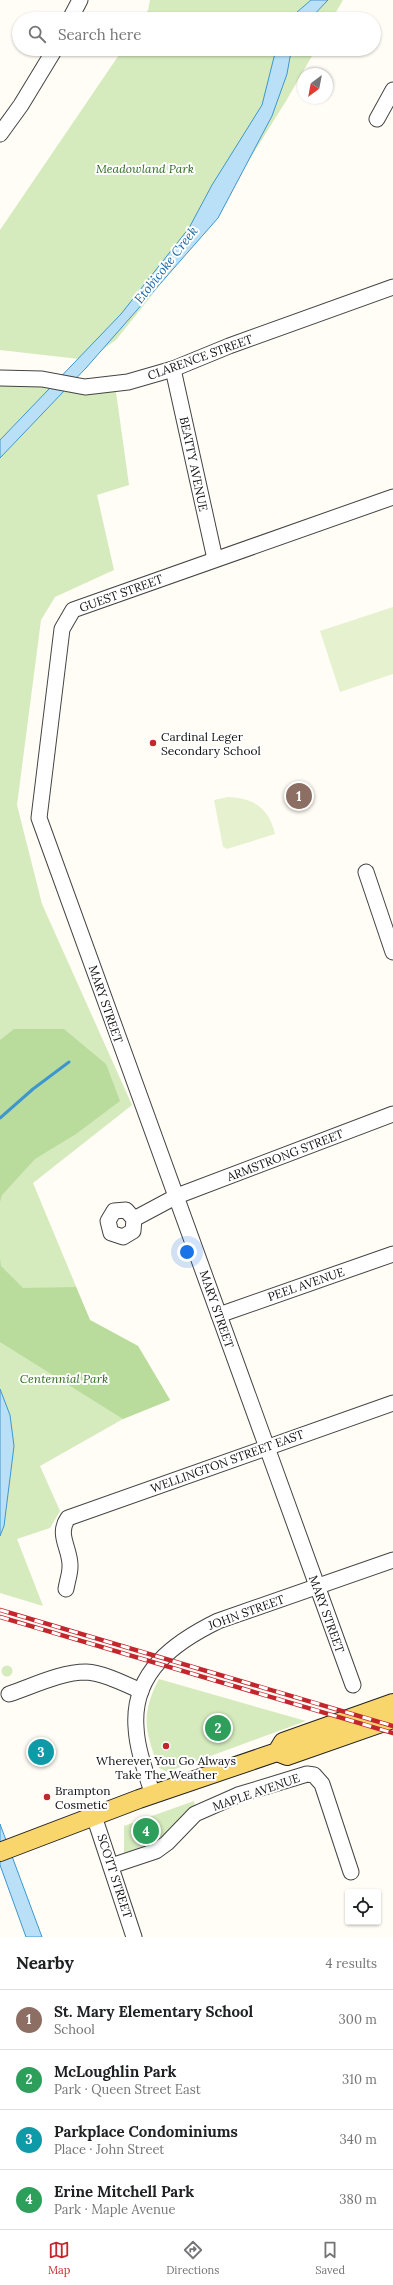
<!DOCTYPE html>
<html lang="en">
<head>
<meta charset="utf-8">
<style>
	:root { --surface:#fff; --page:#f6f6f6; --text:#202124; --muted:#757577; --line:#e0e0e0; --accent:#c4262e }
	body { margin:0; font-family:Lora,serif; background:var(--page); color:var(--text) }
	.controls { position:absolute; right:12px; bottom:12px; display:grid; overflow:hidden; border-radius:4px; box-shadow:0 1px 3px #0004 }
	.controls button { width:36px; height:36px; display:grid; place-items:center; padding:0; border:0; border-bottom:1px solid var(--line); background:var(--surface); color:var(--text); font:20px sans-serif }
	.compass { position:absolute; left:297px; top:68px; width:36px; height:36px; border-radius:50%; background:var(--surface); box-shadow:0 1px 3px #0004; rotate:212deg }
	.you { position:absolute; left:187px; top:1252px; width:14px; height:14px; margin:-10px; border:3px solid #fff; border-radius:50%; background:#1a73e8; box-shadow:0 0 0 6px #1a73e833 }
	.badge { display:grid; place-items:center; width:26px; height:26px; border-radius:50%; background:var(--accent); color:#fff; font-size:13px; font-weight:700 }
	.pin { position:absolute; translate:-50% -50%; border:2px solid #fff; box-shadow:0 1px 4px #0006 }
	.list { margin:0; padding:0; list-style:none }
	h2 { display:flex; justify-content:space-between; align-items:center; height:52px; margin:0; padding:0 16px; font-size:17px }
	h2 small { font-size:13px; font-weight:400; color:var(--muted) }
	.list li { display:grid; grid-template-columns:26px 1fr auto; gap:12px; align-items:center; box-sizing:border-box; height:60px; padding:0 16px; border-top:1px solid var(--line) }
	.list b { display:block; font-size:15px; white-space:nowrap }
	.list p { margin:0; font-size:13px; white-space:nowrap; color:var(--muted) }
	.list em { font-size:13px; font-style:normal; color:var(--muted) }
	.icon { flex:none; width:22px; height:22px; fill:none; stroke:currentColor; stroke-width:2; stroke-linecap:round; stroke-linejoin:round }
	.map { position:relative; flex:none; width:393px; height:1937px; overflow:hidden }
	.search { position:absolute; background:var(--surface); box-shadow:0 1px 3px #0004; left:12px; right:12px; top:12px; height:44px; display:flex; align-items:center; gap:10px; box-sizing:border-box; padding:0 14px; border-radius:22px; color:var(--muted); font-size:15px }
	.sheet { height:292px; background:var(--surface) }
	nav { display:flex; justify-content:space-around; align-items:center; box-sizing:border-box; height:56px; border-top:1px solid var(--line); background:var(--surface); font-size:11px; color:var(--muted) }
	nav a { display:grid; justify-items:center; gap:2px }
	nav .on { color:var(--accent) }
	.map>svg:first-child { display:block }
	.green { fill:#d5ebbd }
	.forest { fill:#b9dc9c }
	.pitch { fill:#e6f2cf }
	.water { fill:#b9e0f7; stroke:#3f96cf }
	.lines { fill:none; stroke-linecap:round; stroke-linejoin:round }
	.stream { stroke:#3f96cf; stroke-width:3 }
	.minor-casing { stroke:#444; stroke-width:17 }
	.major-casing { stroke:#222; stroke-width:20 }
	.minor { stroke:#fff; stroke-width:15 }
	.major { stroke:#f9d66b; stroke-width:18 }
	.rail-casing { stroke:#c4262e; stroke-width:4.5 }
	.rail { stroke:#fff; stroke-width:3; stroke-dasharray:9; stroke-linecap:butt }
	.poi-dot { fill:#c4262e; stroke:#fff; stroke-width:1.5 }
	.labels { text-anchor:middle; dominant-baseline:central; stroke-width:4; stroke-linejoin:round; paint-order:stroke }
	.park-label { font-size:12px; font-style:italic; fill:#2f6b1f; stroke:#fff }
	.street-label { font-size:12px; fill:#111; stroke:#fff }
	.poi-label { font-size:12px; fill:#111; stroke:#fff; text-anchor:start }
	.water-label { font-size:13px; font-style:italic; fill:#1768a6; stroke:#fff }
</style>
</head>
<body>
<div class="map">
<svg width="393" height="1937" viewBox="0 0 393 1937">
	<rect width="100%" height="100%" fill="#fffdf5"/>
	<g class="green">
		<path d="M150,0H343L332,19H142L148,10Z"/>
		<path d="M123,49H316L286,101L211,221L116,340L88,360L0,350V230Z"/>
		<path d="M21,381L77,390L116,392L129,485L97,495L114,570L55,597L41,620L17,805L42,904L132,1105L33,1183L90,1320L138,1346L170,1400L123,1419L40,1466L60,1511L50,1528L17,1539L43,1606L0,1593V383Z"/>
		<circle cx="7" cy="1671" r="5.5"/>
		<path d="M159,1679L306,1721L167,1772L159,1768C145,1732 140,1715 159,1679Z"/>
		<path d="M194,1801L195,1806L189,1809L156,1842L124,1853V1826Z"/>
	</g>
	<g class="forest">
		<path d="M14,1029H64L106,1064L120,1101L76,1134L35,1159L2,1195L0,1202V1040Z"/>
		<path d="M0,1258L1,1266L23,1288L76,1287L90,1320L138,1346L170,1400L123,1419L0,1342Z"/>
	</g>
	<g class="pitch">
		<path d="M393,607V674L340,692L320,631Z"/>
		<path d="M228,797C254,798 269,808 275,834L227,849L223,847L214,800Z"/>
	</g>
	<g class="water">
		<path d="M311,0H328L310,19H289Z"/>
		<path d="M276,49H293L290,57L287,74L272,116L218,218L86,368L0,458V440L121,314L189,228L212,185L262,105Z"/>
		<path d="M0,1389L10,1415L14,1446L4,1526L0,1536Z"/>
		<path d="M0,1824L42,1937H26L0,1865Z"/>
	</g>
	<g class="lines">
		<path class="stream" d="M0,1118L33,1089L69,1062"/>
		<defs>
			<g id="minor">
				<path d="M70,19L80,0"/>
				<path d="M377,119L393,90"/>
				<path d="M0,134L21,105L55,49"/>
				<path d="M173,369L215,559"/>
				<path d="M0,378L42,379L85,387L128,382L173,369L229,346L393,287"/>
				<path d="M366,872L393,952"/>
				<path d="M126,1210L134,1219L133,1231L123,1237L111,1233L108,1221L114,1211Z"/>
				<path d="M134,1219L177,1196L393,1114"/>
				<path d="M219,1315L393,1254"/>
				<path d="M66,1589C67,1582 70,1574 70,1567C71,1549 56,1535 68,1518L393,1403"/>
				<path d="M353,1685L39,818L62,629L73,610L393,497"/>
				<path d="M9,1694C33,1686 61,1672 86,1672C104,1673 125,1684 141,1691"/>
				<path d="M153,1795C146,1773 137,1750 136,1727C132,1672 175,1642 218,1621L393,1560"/>
				<path d="M94,1816L134,1937"/>
				<path d="M111,1866L156,1851L167,1843L195,1814L238,1795L307,1774L314,1775L322,1784L351,1872"/>
			</g>
			<g id="major">
				<path d="M277,1752L287,1756L393,1719"/>
				<path d="M0,1852L139,1799L277,1752L283,1742L393,1703"/>
			</g>
		</defs>
		<use href="#minor" class="minor-casing"/>
		<use href="#major" class="major-casing"/>
		<use href="#minor" class="minor"/>
		<use href="#major" class="major"/>
		<defs>
			<g id="rail">
				<path d="M0,1610L393,1726"/>
				<path d="M0,1617L393,1733"/>
			</g>
		</defs>
		<use href="#rail" class="rail-casing"/>
		<use href="#rail" class="rail"/>
	</g>
	<g class="poi-dot">
		<circle cx="153" cy="743" r="4"/>
		<circle cx="166" cy="1746" r="4"/>
		<circle cx="47" cy="1797" r="4"/>
	</g>
	<g class="labels">
		<g class="park-label">
			<text x="145" y="168">Meadowland Park</text>
			<text x="64" y="1378">Centennial Park</text>
		</g>
		<g class="street-label">
			<text transform="translate(200 357) rotate(-20)">CLARENCE STREET</text>
			<text transform="translate(194 464) rotate(78)">BEATTY AVENUE</text>
			<text transform="translate(121 593) rotate(-20)">GUEST STREET</text>
			<text transform="translate(106 1004) rotate(71)">MARY STREET</text>
			<text transform="translate(285 1155) rotate(-21)">ARMSTRONG STREET</text>
			<text transform="translate(306 1284) rotate(-19)">PEEL AVENUE</text>
			<text transform="translate(217 1309) rotate(71)">MARY STREET</text>
			<text transform="translate(227 1461) rotate(-20)">WELLINGTON STREET EAST</text>
			<text transform="translate(246 1612) rotate(-20)">JOHN STREET</text>
			<text transform="translate(327 1614) rotate(70)">MARY STREET</text>
			<text transform="translate(256 1792) rotate(-19)">MAPLE AVENUE</text>
			<text transform="translate(115 1876) rotate(72)">SCOTT STREET</text>
		</g>
		<g class="poi-label">
			<text x="161" y="736">Cardinal Leger<tspan x="161" dy="14">Secondary School</tspan></text>
			<text x="166" y="1760" text-anchor="middle">Wherever You Go Always<tspan x="166" dy="14">Take The Weather</tspan></text>
			<text x="55" y="1790">Brampton<tspan x="55" dy="14">Cosmetic</tspan></text>
		</g>
		<g class="water-label">
			<text transform="translate(166 265) rotate(-52)">Etobicoke Creek</text>
		</g>
	</g>
</svg>
<div class="controls">
<button><svg class="icon" aria-label="locate" viewBox="0 0 24 24"><circle cx="12" cy="12" r="6"/><path d="M12 2v4M12 18v4M2 12h4M18 12h4"/></svg></button>
</div>
<svg class="compass" viewBox="-18 -18 36 36"><path d="M0-13l5 13h-10z" fill="#e53935"/><path d="M0 13l5-13h-10z" fill="#757577"/></svg>
<div class="you"></div>
<div class="pin badge" style="left:299px;top:796px;background:#8d6e63">1</div>
<div class="pin badge" style="left:218px;top:1728px;background:#2e9e5b">2</div>
<div class="pin badge" style="left:41px;top:1752px;background:#0f9aa8">3</div>
<div class="pin badge" style="left:146px;top:1831px;background:#2e9e5b">4</div>
<div class="search"><svg class="icon" aria-label="search" viewBox="0 0 24 24"><circle cx="10" cy="10" r="6"/><path d="M15 15l6 6"/></svg>Search here</div>
</div>
<section class="sheet">
<h2>Nearby<small>4 results</small></h2>
<ul class="list">
<li><span class="badge" style="background:#8d6e63">1</span><div><b>St. Mary Elementary School</b><p>School</p></div><em>300 m</em></li>
<li><span class="badge" style="background:#2e9e5b">2</span><div><b>McLoughlin Park</b><p>Park · Queen Street East</p></div><em>310 m</em></li>
<li><span class="badge" style="background:#0f9aa8">3</span><div><b>Parkplace Condominiums</b><p>Place · John Street</p></div><em>340 m</em></li>
<li><span class="badge" style="background:#2e9e5b">4</span><div><b>Erine Mitchell Park</b><p>Park · Maple Avenue</p></div><em>380 m</em></li>
</ul>
</section>
<nav>
<a class="on"><svg class="icon" aria-label="map" viewBox="0 0 24 24"><path d="M3 6l6-2 6 2 6-2v14l-6 2-6-2-6 2zM9 4v14M15 6v14"/></svg>Map</a>
<a><svg class="icon" aria-label="directions" viewBox="0 0 24 24"><path d="M12 3l9 9-9 9-9-9zM9 14v-3h6M13 9l2 2-2 2"/></svg>Directions</a>
<a><svg class="icon" aria-label="saved" viewBox="0 0 24 24"><path d="M7 4h10v16l-5-4-5 4z"/></svg>Saved</a>
</nav>
</body>
</html>
